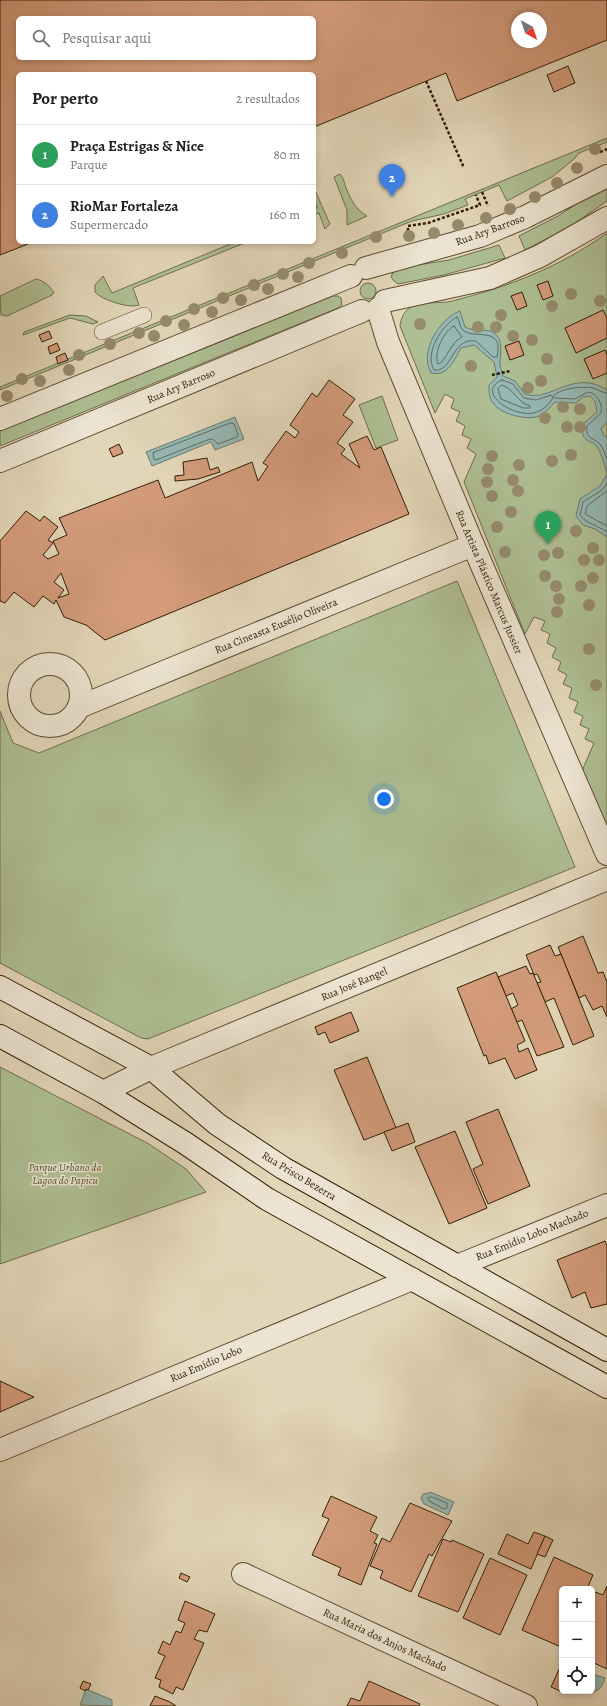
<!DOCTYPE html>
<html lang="pt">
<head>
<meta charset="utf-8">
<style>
	:root { --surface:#fff; --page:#f2f2f2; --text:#202124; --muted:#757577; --line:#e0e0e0; --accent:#0f766e }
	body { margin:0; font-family:Alegreya,serif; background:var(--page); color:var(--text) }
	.controls { position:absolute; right:12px; bottom:12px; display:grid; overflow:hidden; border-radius:6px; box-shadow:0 2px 6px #0003 }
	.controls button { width:36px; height:36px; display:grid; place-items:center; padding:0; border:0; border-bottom:1px solid var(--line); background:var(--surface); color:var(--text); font:20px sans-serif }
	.compass { position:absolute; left:511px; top:12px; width:36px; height:36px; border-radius:50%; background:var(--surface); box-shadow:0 2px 6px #0003; rotate:140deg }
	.you { position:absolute; left:384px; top:799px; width:14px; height:14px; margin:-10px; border:3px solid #fff; border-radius:50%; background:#1a73e8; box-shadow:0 0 0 6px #1a73e833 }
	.badge { display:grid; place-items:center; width:26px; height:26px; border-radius:50%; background:var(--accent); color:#fff; font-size:13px; font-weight:700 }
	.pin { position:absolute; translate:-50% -33px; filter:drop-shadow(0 1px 2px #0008) }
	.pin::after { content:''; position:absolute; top:21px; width:14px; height:12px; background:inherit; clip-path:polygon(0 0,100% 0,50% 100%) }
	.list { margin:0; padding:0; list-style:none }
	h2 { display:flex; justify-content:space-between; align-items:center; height:52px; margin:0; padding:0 16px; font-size:17px }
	h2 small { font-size:13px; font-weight:400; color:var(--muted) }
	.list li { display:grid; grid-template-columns:26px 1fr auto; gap:12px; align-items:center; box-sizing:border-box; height:60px; padding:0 16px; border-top:1px solid var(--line) }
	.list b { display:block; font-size:15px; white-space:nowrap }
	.list p { margin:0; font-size:13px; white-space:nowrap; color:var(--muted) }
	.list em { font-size:13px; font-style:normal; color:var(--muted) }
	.icon { flex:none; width:22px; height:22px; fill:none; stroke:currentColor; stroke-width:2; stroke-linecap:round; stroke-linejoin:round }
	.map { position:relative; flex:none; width:607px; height:1706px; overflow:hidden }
	.search { position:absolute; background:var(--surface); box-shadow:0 2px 6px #0003; left:16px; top:16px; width:300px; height:44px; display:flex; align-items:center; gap:10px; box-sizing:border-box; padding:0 14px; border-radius:6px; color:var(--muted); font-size:15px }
	.panel { position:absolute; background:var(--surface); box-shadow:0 2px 6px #0003; left:16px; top:72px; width:300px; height:172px; border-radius:6px }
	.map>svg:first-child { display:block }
	.green { fill:#aebf93; stroke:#6f6e4c }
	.water { fill:#95b8b4; stroke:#6d7a6e }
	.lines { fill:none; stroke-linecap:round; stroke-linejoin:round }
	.shore { stroke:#626b5c; stroke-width:1 }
	.building { fill:#d49c7b; stroke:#301e05; fill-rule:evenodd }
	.lane-casing { stroke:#5c4c32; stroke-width:16 }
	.street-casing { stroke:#5c4c32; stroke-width:24 }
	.secondary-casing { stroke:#301e05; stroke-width:24 }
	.path { stroke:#301e05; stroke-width:2.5; stroke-dasharray:3 2; stroke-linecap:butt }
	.lane { stroke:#ece4d1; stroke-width:15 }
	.street { stroke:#ece4d1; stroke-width:22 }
	.secondary { stroke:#ece4d1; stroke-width:22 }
	.tree { fill:#958b6d }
	.labels { text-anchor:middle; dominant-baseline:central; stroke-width:3; stroke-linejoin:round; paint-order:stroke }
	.street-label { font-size:11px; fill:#301e05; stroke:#ece4d1 }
	.park-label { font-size:11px; font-style:italic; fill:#564e30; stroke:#ece4d1 }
</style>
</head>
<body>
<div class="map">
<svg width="607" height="1706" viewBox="0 0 607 1706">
	<rect width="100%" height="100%" fill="#e2d6b8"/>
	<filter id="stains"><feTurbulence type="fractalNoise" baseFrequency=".005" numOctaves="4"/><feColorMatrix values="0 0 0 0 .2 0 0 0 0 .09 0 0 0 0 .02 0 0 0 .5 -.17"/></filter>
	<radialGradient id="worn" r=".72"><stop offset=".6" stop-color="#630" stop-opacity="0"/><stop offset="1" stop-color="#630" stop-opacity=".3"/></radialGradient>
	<g class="green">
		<path d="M607,138V142L579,153L573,160L552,177L507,201L499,185L465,199L468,205L444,214L412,221L0,390V387Z"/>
		<path d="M340,174C344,178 344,183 346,188C351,200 356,210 367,216L347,225V210L334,177Z"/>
		<path d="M607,184V201L568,228L525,250L519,236L558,216Z"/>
		<path d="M314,188L330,224L325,229L319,213L314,215V209L317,208L314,199Z"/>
		<path d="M607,233V831L582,771L594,743L585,739L589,729L580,725L583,716L574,712L578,702L569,698L572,688L563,684L567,675L558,670L561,662L552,657L556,648L547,643L550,634L541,630L545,621L534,617L525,634L464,482L476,454L467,448L471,439L462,435L465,426L456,421L460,412L451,408L454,399L445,394L435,413L400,326C401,318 404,310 413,306C424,301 440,304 452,301C508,287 560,267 607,233Z"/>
		<path d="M235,242H247L133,288L139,305C130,309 102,300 95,292V285L103,276L112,293Z"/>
		<path d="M499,245L505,258L444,275L398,284L394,281L391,277L393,272L399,268L449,260Z"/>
		<path d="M36,279C43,280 51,287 54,293L52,295L7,316L1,315L0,296Z"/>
		<circle cx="368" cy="291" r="8"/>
		<path d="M333,296H338L341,298L342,305L338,308L0,446V431Z"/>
		<path d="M70,315L86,316L98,322L93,324L70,318L23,335L24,332Z"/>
		<path d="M382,396L398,440L376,448L359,405Z"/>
		<path d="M457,581L575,867L148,1039L141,1038L0,963V711L13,743L39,753Z"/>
		<path d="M0,1067L149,1144L186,1169L206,1192L0,1264Z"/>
	</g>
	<g class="water">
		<path d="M460,311L465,327C473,331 481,329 490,331C503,335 501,350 500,360C499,365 502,371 503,376L515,381L525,394C550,403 574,368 607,390V422L601,429L604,436L607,437V473C604,464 602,455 598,448C591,437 582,446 582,425L597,412L595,401L590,396L583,397L576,403L555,402C550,407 546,413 539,416C527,421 500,414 493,403C489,398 489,392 489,385L497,377L494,362L474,345L461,348C454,360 448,377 431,373C419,352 439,319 460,311Z"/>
		<path d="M235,417L244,439L215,450L211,442L152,466L146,452Z"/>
		<path d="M607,474V537L595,529L583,525L576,516L580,499L600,486Z"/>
		<path d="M430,1492L454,1502L448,1515L424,1504L421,1498L423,1494L429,1493Z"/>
		<path d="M592,1674L605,1678C604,1681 603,1684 601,1687C596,1693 580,1696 575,1691H592Z"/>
		<path d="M86,1689L112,1700V1706L80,1705Z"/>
	</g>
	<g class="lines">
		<g class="shore">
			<path d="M457,317C460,321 459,327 464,331C476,339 504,326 497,357H493L476,341C451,337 453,373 434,370C424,353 442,325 457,317Z"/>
			<path d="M454,326L462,337L455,342L442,362L438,364C433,353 444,331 454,326Z"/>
			<path d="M502,380L513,384L524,398L536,400L551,395L553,398C549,403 545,409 539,411C520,422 472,393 502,380Z"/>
			<path d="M502,385C515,390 516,401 530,406V408H523L501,399L498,389Z"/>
			<path d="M607,393C602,393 598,389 593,388C582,386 561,388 553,396L555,398L575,399L588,392C597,393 603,404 601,413L587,426C585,439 593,437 600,444C603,448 605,454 607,459"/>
			<path d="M231,423L234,424L238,435L237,437L218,444L214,440L210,439L156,460L154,459L153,453Z"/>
			<path d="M607,483L602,490L583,502L580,515C585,523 599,526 607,532"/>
			<path d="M607,491L587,506L585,514L607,526"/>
			<path d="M432,1497L447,1503V1508L444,1509L429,1501L428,1498Z"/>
		</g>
	</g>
	<g class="building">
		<path d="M0,0H607V40L457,101L446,73L314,127V74H18V242H33L0,255ZM18,18H314V58H18ZM517,18H541V42H517Z"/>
		<path d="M568,66L575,83L554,92L547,75Z"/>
		<path d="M548,281L553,296L543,300L537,285Z"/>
		<path d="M522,292L527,306L517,310L511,296Z"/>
		<path d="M603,310L607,318V338L576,353L565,328Z"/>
		<path d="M49,331L52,338L42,342L39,335Z"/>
		<path d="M519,341L524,355L510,360L505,346Z"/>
		<path d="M57,343L60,350L50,354L48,347Z"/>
		<path d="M605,350L607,355V373L593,379L584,359Z"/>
		<path d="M65,353L68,360L58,364L56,357Z"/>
		<path d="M329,380L355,399L343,415L353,422L337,443L345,449L341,454L360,468L349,444L367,436L374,450L381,447L409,514L105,640L86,625L64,617L56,600L54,604L43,596L34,607L14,592L5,603L0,601V541L26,511L40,521L44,516L58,527L48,540L53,543L43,555L48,559L59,554L53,541L67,535L59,518L158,480L165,498L252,462L258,481L268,466L263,463L286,431L295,438L299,432L290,425L312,393L317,397ZM61,573L69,594L58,598L64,590L54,582Z"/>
		<path d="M119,444L123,453L113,457L109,449Z"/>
		<path d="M207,458L210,470L218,467L220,472L198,479L175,481V476L184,475L183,462Z"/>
		<path d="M583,936L598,973L603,972L607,982V1017L602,1006L593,1010L585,995L579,998L558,947Z"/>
		<path d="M550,945L555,956L561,954L594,1036L573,1045L554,998L545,1002L537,983L541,982L537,974L534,975L526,955Z"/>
		<path d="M526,966L530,974L533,973L564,1047L537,1056L522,1020L517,1022L511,1009L518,1005L513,993L506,996L498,977Z"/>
		<path d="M496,972L525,1041L517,1045L519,1052L528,1048L537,1070L515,1079L505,1058L489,1064L486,1055L484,1056L457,988Z"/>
		<path d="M351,1012L359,1031L330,1043L325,1032L318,1035L315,1027Z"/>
		<path d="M367,1057L396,1128L364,1140L334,1070Z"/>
		<path d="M498,1109L530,1186L488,1204L473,1169L483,1164L466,1122Z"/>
		<path d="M408,1123L415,1142L392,1151L384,1132Z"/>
		<path d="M455,1131L487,1208L449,1224L415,1147Z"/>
		<path d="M605,1241L607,1246V1304L591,1308L585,1292L572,1298L557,1260Z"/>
		<path d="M0,1381L34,1397L0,1412Z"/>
		<path d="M331,1496L377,1517L370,1531L378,1535L374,1543L377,1544L361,1585L338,1575L341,1568L312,1555L329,1519L322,1516Z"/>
		<path d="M410,1503L452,1521L432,1556L429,1554L411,1592L380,1578L383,1571L370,1566L382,1538L390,1542Z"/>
		<path d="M534,1532L545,1536L531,1569L498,1554L507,1534L528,1544Z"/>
		<path d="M545,1536L553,1540L545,1557L537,1554Z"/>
		<path d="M443,1539L451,1542L452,1540L484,1554L458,1612L418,1596Z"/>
		<path d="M554,1557L593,1575L587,1589H562L561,1647L522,1630Z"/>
		<path d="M490,1558L527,1575L500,1635L463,1618Z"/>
		<path d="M181,1573L190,1577L187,1582L179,1578Z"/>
		<path d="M607,1586V1669L592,1662V1597L595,1592L603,1595Z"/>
		<path d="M185,1601L215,1614L207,1632L199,1630L194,1639L204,1643L183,1690L176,1687L173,1694L159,1687L161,1680L155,1678L165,1656L158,1653L163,1641L170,1645L176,1631L181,1633L185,1623L178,1620Z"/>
		<path d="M562,1663V1691H568L567,1694L551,1687Z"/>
		<path d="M83,1681L91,1684L88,1690L86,1689L85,1691L80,1688Z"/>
		<path d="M369,1681L420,1704L419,1706H347L351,1698L360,1701Z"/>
		<path d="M155,1696L170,1702L176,1706H150Z"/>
	</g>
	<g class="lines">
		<defs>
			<path id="lane" d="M102,332L144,315"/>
			<g id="street">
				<path d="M366,268L480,236L525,217L607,176"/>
				<path d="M385,301L490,278L540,256L607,218"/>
				<path d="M378,309L388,342L473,545L607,854"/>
				<path d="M0,419L351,276"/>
				<path d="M0,461L362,311"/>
				<circle cx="50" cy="695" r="31"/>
				<path d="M79,707L473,545"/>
				<path d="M103,1092L151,1068L607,879"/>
				<path d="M457,1266L607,1205"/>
				<path d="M0,1450L412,1279"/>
				<path d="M243,1574L526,1706"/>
			</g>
			<g id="secondary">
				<path d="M0,987L151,1068L217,1124L283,1168L607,1350"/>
				<path d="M0,1036L103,1092L185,1143L267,1199L607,1387"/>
			</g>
		</defs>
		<use href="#lane" class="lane-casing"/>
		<use href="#street" class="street-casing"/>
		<use href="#secondary" class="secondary-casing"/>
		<g class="path">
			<path d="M426,81L464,168"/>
			<path d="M600,152L607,149"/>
			<path d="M482,192L488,206"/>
			<path d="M408,231V226L428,223L480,205L476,195"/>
			<path d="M492,375L510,371"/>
		</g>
		<use href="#lane" class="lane"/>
		<use href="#street" class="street"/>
		<use href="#secondary" class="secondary"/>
	</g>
	<g class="tree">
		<circle cx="595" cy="149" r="6"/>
		<circle cx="577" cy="168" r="6"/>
		<circle cx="557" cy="183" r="6"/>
		<circle cx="535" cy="197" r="6"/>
		<circle cx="510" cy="209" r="6"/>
		<circle cx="486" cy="218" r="6"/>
		<circle cx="458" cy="225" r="6"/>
		<circle cx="434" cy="233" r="6"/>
		<circle cx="409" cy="236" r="6"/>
		<circle cx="376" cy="237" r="6"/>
		<circle cx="342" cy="253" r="6"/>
		<circle cx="309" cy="263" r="6"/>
		<circle cx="283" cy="274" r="6"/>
		<circle cx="298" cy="277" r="6"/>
		<circle cx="254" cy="285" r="6"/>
		<circle cx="268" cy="289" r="6"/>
		<circle cx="571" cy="294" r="6"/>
		<circle cx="223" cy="298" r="6"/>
		<circle cx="241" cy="300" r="6"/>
		<circle cx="600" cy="301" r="6"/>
		<circle cx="552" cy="306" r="6"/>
		<circle cx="194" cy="309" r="6"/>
		<circle cx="212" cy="312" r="6"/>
		<circle cx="501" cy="315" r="6"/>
		<circle cx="166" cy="321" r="6"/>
		<circle cx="420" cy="324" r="6"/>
		<circle cx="184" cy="325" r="6"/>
		<circle cx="478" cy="327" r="6"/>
		<circle cx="496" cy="327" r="6"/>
		<circle cx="139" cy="333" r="6"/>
		<circle cx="154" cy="336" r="6"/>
		<circle cx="513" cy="336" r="6"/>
		<circle cx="532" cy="340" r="6"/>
		<circle cx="110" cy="344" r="6"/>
		<circle cx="79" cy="355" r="6"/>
		<circle cx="547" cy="359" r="6"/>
		<circle cx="471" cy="366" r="6"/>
		<circle cx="69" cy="370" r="6"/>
		<circle cx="22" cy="379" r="6"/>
		<circle cx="40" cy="381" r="6"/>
		<circle cx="541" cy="381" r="6"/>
		<circle cx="528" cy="388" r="6"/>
		<circle cx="7" cy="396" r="6"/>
		<circle cx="563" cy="407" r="6"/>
		<circle cx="580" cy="409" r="6"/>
		<circle cx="545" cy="418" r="6"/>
		<circle cx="567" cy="427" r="6"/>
		<circle cx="580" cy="427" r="6"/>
		<circle cx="571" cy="455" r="6"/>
		<circle cx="492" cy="456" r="6"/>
		<circle cx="552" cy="461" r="6"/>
		<circle cx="519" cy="465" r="6"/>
		<circle cx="488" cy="469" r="6"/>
		<circle cx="513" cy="480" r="6"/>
		<circle cx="487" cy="482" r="6"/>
		<circle cx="518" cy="491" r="6"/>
		<circle cx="492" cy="496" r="6"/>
		<circle cx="511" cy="512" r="6"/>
		<circle cx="497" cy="527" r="6"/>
		<circle cx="546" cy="530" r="6"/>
		<circle cx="576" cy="531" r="6"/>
		<circle cx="593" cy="548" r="6"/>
		<circle cx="505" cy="552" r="6"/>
		<circle cx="558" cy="553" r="6"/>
		<circle cx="544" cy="555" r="6"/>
		<circle cx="584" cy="560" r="6"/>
		<circle cx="599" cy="560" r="6"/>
		<circle cx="545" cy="576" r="6"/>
		<circle cx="593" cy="578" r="6"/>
		<circle cx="556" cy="586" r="6"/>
		<circle cx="581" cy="586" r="6"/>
		<circle cx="559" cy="599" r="6"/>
		<circle cx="589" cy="605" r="6"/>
		<circle cx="557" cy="612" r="6"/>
		<circle cx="589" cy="649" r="6"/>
		<circle cx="596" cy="685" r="6"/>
	</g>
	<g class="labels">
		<g class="street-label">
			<text transform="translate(490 230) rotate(-20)">Rua Ary Barroso</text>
			<text transform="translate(181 386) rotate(-23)">Rua Ary Barroso</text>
			<text transform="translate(489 582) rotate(67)">Rua Artista Plástico Marcus Jussier</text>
			<text transform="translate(276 626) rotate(-22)">Rua Cineasta Eusélio Oliveira</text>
			<text transform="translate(354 984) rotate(-23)">Rua José Rangel</text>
			<text transform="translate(299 1176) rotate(31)">Rua Prisco Bezerra</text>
			<text transform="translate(532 1235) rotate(-22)">Rua Emídio Lobo Machado</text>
			<text transform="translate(206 1364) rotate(-23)">Rua Emídio Lobo</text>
			<text transform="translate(385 1640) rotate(25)">Rua Maria dos Anjos Machado</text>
		</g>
		<g class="park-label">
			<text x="65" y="1167">Parque Urbano da<tspan x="65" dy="13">Lagoa do Papicu</tspan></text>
		</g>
	</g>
	<rect width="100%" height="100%" filter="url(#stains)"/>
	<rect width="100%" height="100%" fill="url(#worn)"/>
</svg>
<div class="controls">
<button>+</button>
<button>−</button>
<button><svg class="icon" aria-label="locate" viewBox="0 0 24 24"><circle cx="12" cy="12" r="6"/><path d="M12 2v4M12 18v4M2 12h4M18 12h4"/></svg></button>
</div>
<svg class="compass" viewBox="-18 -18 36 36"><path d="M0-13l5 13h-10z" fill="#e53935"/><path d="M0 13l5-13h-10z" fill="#757577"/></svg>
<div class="you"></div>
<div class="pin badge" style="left:548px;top:544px;background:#2e9e5b">1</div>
<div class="pin badge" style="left:392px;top:197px;background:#3f7fe0">2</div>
<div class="search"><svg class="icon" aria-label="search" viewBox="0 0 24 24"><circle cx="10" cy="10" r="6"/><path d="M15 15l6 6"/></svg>Pesquisar aqui</div>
<section class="panel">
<h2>Por perto<small>2 resultados</small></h2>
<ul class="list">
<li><span class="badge" style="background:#2e9e5b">1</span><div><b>Praça Estrigas &amp; Nice</b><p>Parque</p></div><em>80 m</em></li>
<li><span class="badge" style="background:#3f7fe0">2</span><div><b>RioMar Fortaleza</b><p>Supermercado</p></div><em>160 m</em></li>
</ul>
</section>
</div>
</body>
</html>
